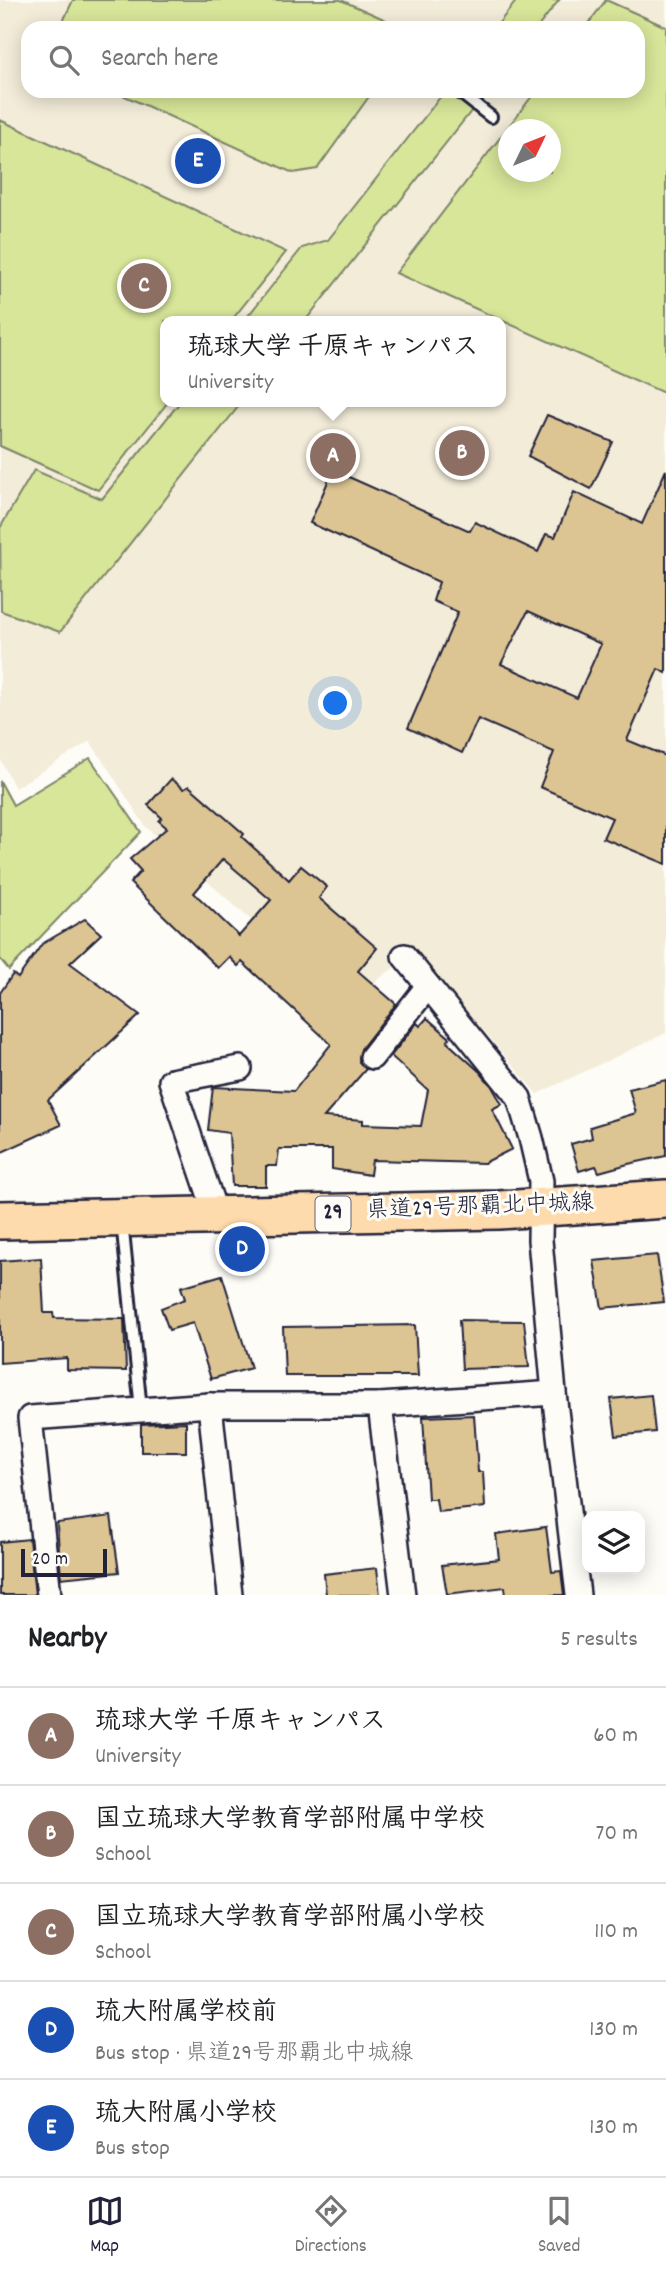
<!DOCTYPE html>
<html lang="en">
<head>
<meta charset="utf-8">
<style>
	:root { --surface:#fff; --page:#f2f2f2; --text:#202124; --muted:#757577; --line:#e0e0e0; --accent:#22223b }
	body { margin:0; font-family:Dekko,"Klee One",sans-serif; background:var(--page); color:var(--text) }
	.controls { position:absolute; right:21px; bottom:21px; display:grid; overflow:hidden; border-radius:14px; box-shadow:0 4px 18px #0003 }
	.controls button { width:63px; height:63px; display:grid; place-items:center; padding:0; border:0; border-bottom:2px solid var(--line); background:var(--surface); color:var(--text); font:35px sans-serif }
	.compass { position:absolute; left:498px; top:119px; width:63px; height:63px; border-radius:50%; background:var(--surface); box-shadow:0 4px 18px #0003; rotate:47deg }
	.scale { position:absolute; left:21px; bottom:18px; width:86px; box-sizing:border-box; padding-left:7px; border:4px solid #22223b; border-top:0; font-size:19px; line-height:24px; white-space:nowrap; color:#22223b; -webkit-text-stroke:5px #fdfcf7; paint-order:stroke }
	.you { position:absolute; left:336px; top:704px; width:24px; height:24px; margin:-18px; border:5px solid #fff; border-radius:50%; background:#1a73e8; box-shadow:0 0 0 10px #1a73e833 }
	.badge { display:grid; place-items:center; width:46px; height:46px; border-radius:50%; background:var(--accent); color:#fff; font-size:23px; font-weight:700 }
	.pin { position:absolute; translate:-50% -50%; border:4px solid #fff; box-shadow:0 2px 7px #0006 }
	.popup { position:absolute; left:160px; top:316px; width:346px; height:91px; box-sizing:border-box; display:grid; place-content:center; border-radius:14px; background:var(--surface); filter:drop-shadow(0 2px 5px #0005); font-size:23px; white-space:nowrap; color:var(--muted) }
	.popup b { font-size:26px; color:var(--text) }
	.popup::after { content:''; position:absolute; left:50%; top:100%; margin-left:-14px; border:14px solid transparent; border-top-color:var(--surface) }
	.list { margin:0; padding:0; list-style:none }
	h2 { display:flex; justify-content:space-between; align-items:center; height:91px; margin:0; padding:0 28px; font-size:30px }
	h2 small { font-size:23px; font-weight:400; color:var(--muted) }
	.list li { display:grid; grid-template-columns:46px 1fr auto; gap:21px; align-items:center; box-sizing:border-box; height:98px; padding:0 28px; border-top:2px solid var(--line) }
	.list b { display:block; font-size:26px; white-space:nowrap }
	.list p { margin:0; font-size:23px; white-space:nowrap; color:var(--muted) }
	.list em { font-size:23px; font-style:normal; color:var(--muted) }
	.icon { flex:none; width:38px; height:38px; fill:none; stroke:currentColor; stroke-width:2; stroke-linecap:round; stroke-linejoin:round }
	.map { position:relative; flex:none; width:666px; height:1595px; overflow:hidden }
	.search { position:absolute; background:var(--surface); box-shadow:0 4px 18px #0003; left:21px; right:21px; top:21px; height:77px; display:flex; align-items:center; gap:18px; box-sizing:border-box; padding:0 24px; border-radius:21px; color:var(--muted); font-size:26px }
	.sheet { height:581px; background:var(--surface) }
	nav { display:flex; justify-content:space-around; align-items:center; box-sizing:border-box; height:98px; border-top:2px solid var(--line); background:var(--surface); font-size:19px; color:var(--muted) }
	nav a { display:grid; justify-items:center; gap:4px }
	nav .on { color:var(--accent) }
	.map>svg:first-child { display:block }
	.built { fill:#f3ecd9; fill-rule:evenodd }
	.green { fill:#d7e699; stroke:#7c846a; stroke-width:2; fill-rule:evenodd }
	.building { fill:#ddc593; stroke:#22223b; stroke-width:2; fill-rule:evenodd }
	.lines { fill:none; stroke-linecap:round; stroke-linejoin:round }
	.lane-casing { stroke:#22223b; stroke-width:16 }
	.street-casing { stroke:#22223b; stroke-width:28 }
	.primary-casing { stroke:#22223b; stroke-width:42 }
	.lane { stroke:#fdfcf7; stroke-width:10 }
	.street { stroke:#fdfcf7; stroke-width:23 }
	.primary { stroke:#fedbac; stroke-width:37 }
	.labels { text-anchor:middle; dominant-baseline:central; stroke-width:6; stroke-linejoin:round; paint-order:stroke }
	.shield { fill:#fdfcf7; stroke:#646373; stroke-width:2 }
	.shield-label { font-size:21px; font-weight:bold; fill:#22223b }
	.street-label { font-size:23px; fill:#22223b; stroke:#fdfcf7 }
</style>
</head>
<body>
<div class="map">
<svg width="666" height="1595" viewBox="0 0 666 1595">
	<rect width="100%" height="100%" fill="#fdfcf7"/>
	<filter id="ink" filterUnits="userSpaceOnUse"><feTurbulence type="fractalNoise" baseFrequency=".0143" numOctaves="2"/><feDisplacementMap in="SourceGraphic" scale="14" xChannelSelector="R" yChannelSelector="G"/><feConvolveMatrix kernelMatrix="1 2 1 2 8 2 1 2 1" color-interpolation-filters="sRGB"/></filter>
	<g filter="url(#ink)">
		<path class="built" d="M0,0H666V1033L537,1094L416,951L346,1004L146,827L90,741L15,788L0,759ZM28,28H638V91H28ZM508,130H550V172H508ZM165,321H501V402H165Z"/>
		<g class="green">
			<path d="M73,0H341L404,28H60Z"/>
			<path d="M517,0H559L537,28H495Z"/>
			<path d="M606,0L666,27V394L396,273L536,91H638V28H585ZM508,130H550V172H508Z"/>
			<path d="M114,91H373L317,169L293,173Z"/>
			<path d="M445,91H487L305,321H244L302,248L328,240Z"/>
			<path d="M0,120L286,252L231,321H165V402H168L98,490L0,446Z"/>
			<path d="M180,402H242L60,632L1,611L0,528L34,470L102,499Z"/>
			<path d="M90,758L141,832L9,970L0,959V781L13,805Z"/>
		</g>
		<g class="building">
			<path d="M547,415L613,442L591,489L528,456Z"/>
			<path d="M333,470L470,531L475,522L538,552L546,534L555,537L574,492L642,524L666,470V673L658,669L627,740L666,756V864L603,838L612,818L540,787L554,752L478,719L462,753L408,728L458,612L433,601L439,582L310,523ZM528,611L601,644L577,698L501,664Z"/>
			<path d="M171,779L184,789L189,786L244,834L242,837L289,880L301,866L327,887L319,898L377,948L358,971L396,1004L361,1049L359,1062L366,1069L324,1117L363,1120V1124L421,1126L428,1090L391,1056L417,1023L420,1026L427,1018L450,1038L447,1042L480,1072L491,1085L502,1104L492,1109L512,1149L484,1163L372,1160L370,1175L332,1169V1149H279L277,1166H266V1186H232L229,1133L208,1130L213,1087L294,1091L331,1044L242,962L238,966L229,957L218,968L130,883L141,871L130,859L167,828L159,821L162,818L148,805ZM223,859L271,900L239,936L194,893Z"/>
			<path d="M85,919L101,934L70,963L140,1015L48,1100L61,1125L0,1153V993L13,974L18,978L42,944Z"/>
			<path d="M666,1080V1156L628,1164L599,1172L596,1166L579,1171L571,1144L592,1138L590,1127L636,1113L629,1089Z"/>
			<path d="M657,1255L664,1302L602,1308L594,1261Z"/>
			<path d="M41,1258L44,1313H53L54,1318L124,1319L126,1371L67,1370V1358L0,1363V1261Z"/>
			<path d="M222,1275L251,1368L211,1379L193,1323L169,1330L161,1308L185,1299L181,1287Z"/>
			<path d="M459,1320L524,1321L529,1367L462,1369Z"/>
			<path d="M415,1325L418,1376H285L283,1327Z"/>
			<path d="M651,1395L655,1432L616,1436L611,1399Z"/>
			<path d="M474,1415L478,1472H483L485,1507L438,1512L436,1499H428L423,1417Z"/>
			<path d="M186,1422V1452H141V1424Z"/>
			<path d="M111,1516L119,1572L61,1578L57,1523Z"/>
			<path d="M546,1527L552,1572L561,1571L564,1595H506L505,1587L447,1594L442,1565L499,1559L496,1534Z"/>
			<path d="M29,1539L35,1595H0V1542Z"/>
			<path d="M377,1568L380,1595H326L324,1574Z"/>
		</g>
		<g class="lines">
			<defs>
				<g id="lane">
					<path d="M458,91L491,117"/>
					<path d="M122,1221L141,1410"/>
				</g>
				<g id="street">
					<path d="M404,956L519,1098L531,1138L541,1181L540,1240L554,1393L578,1595"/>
					<path d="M372,1057L428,986"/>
					<path d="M217,1217L171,1081L240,1068"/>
					<path d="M210,1405L230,1595"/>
					<path d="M380,1405L403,1595"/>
					<path d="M49,1595L30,1418L210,1405H380L554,1393"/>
				</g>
				<path id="primary" d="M0,1220L499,1210L666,1199"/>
			</defs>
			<use href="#lane" class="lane-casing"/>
			<use href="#street" class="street-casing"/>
			<use href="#primary" class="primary-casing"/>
			<use href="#lane" class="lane"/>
			<use href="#street" class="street"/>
			<use href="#primary" class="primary"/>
		</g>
	</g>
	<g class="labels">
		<rect class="shield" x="315.5" y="1196.5" width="35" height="35" rx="5"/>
		<g class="shield-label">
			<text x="333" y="1214">29</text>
		</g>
		<g class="street-label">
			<text transform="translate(480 1208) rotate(-2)">県道29号那覇北中城線</text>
		</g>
	</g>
</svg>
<div class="controls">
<button><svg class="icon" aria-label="layers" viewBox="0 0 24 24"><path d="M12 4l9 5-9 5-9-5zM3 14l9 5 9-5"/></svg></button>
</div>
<svg class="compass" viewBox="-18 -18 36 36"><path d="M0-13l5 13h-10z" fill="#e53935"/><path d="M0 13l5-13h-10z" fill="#757577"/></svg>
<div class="scale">20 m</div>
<div class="you"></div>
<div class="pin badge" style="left:333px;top:456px;background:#8d6e63">A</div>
<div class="popup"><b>琉球大学 千原キャンパス</b>University</div>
<div class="pin badge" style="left:462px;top:453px;background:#8d6e63">B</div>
<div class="pin badge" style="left:144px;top:286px;background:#8d6e63">C</div>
<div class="pin badge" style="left:242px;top:1249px;background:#1a4fb4">D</div>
<div class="pin badge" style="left:198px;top:161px;background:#1a4fb4">E</div>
<div class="search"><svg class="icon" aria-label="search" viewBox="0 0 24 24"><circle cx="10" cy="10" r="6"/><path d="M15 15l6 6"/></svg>Search here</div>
</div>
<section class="sheet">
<h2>Nearby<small>5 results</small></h2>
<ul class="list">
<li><span class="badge" style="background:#8d6e63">A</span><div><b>琉球大学 千原キャンパス</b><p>University</p></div><em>60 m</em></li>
<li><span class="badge" style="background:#8d6e63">B</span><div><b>国立琉球大学教育学部附属中学校</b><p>School</p></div><em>70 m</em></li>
<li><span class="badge" style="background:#8d6e63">C</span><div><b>国立琉球大学教育学部附属小学校</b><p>School</p></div><em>110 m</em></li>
<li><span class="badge" style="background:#1a4fb4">D</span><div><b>琉大附属学校前</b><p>Bus stop · 県道29号那覇北中城線</p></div><em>130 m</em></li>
<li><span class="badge" style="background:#1a4fb4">E</span><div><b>琉大附属小学校</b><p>Bus stop</p></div><em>130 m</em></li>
</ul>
</section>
<nav>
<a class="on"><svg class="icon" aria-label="map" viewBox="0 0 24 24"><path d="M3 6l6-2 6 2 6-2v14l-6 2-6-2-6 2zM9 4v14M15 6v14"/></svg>Map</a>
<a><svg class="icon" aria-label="directions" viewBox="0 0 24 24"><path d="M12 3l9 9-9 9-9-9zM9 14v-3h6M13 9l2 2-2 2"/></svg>Directions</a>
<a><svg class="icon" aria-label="saved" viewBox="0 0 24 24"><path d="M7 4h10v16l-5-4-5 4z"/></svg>Saved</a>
</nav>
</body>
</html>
